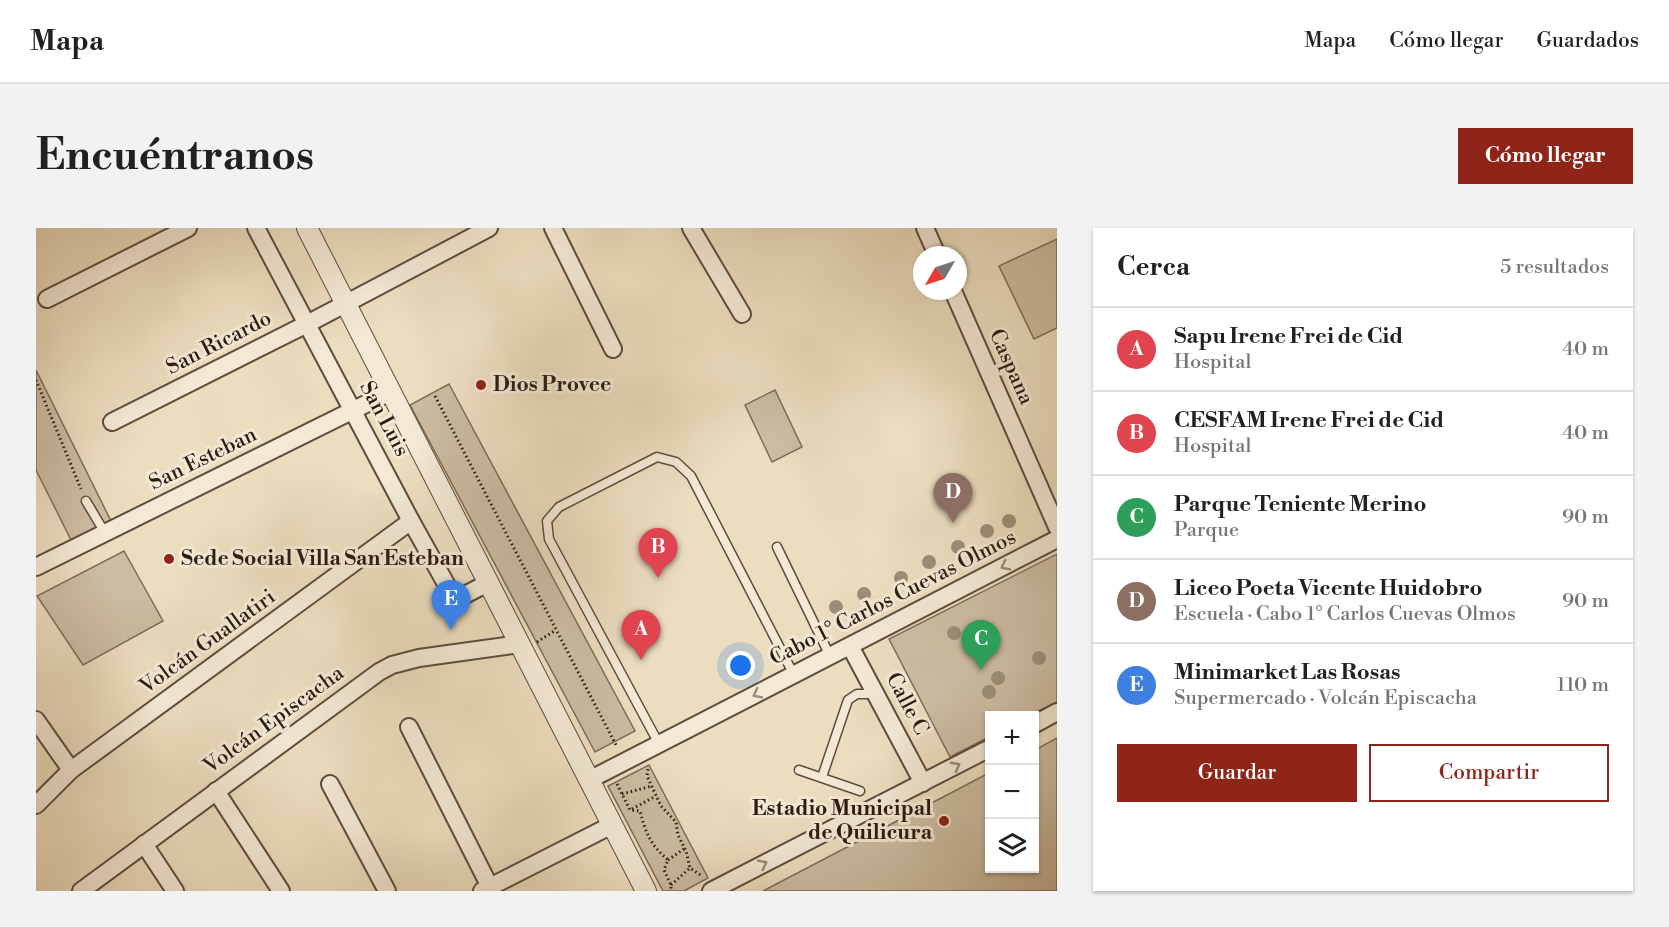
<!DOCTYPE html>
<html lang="es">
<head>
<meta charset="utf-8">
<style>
	:root { --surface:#fff; --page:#f2f2f2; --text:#202124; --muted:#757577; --line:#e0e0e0; --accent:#8f2418 }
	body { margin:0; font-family:"Libre Bodoni",serif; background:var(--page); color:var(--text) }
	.controls { position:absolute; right:18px; bottom:18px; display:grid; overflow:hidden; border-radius:0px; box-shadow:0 2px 4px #0004 }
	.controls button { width:54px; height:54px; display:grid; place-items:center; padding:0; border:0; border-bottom:2px solid var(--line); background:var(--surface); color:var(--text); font:30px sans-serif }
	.compass { position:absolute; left:877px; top:18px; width:54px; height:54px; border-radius:50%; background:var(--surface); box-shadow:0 2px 4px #0004; rotate:231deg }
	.you { position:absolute; left:705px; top:438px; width:21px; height:21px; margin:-15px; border:4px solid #fff; border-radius:50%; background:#1a73e8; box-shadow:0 0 0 9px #1a73e833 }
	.badge { display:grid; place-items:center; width:39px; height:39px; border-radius:50%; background:var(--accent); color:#fff; font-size:20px; font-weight:700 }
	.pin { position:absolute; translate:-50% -50px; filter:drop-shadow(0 2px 3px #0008) }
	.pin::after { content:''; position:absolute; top:32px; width:21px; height:18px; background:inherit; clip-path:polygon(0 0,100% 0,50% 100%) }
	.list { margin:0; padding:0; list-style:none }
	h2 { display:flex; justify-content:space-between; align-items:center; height:78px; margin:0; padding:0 24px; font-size:26px }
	h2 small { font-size:20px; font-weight:400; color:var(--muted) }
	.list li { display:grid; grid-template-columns:39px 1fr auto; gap:18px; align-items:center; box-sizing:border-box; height:84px; padding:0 24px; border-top:2px solid var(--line) }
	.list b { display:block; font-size:22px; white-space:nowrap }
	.list p { margin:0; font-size:20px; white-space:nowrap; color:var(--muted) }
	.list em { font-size:20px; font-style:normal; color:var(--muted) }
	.actions { display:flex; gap:12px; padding:18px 24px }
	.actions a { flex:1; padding:14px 0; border:2px solid var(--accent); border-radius:0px; text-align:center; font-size:21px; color:var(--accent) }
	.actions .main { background:var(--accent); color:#fff }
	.icon { flex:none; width:33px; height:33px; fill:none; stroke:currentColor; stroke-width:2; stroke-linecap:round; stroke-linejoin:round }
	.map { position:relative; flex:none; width:1021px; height:663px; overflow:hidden; border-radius:0px }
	header { display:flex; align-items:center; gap:36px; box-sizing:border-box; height:84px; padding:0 30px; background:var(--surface); border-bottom:2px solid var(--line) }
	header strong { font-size:28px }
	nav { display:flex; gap:33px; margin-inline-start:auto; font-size:21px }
	.intro { display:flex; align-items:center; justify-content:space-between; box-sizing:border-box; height:144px; padding:0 36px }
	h1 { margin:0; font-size:42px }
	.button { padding:15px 27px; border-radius:0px; background:var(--accent); color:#fff; font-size:21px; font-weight:700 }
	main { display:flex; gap:36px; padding:0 36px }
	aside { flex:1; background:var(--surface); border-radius:0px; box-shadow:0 2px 4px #0004 }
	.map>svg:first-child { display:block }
	.green { fill:#ccbca2; stroke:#7c6c5a; stroke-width:1.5 }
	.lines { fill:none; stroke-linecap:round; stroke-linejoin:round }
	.service-casing { stroke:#5d4c3d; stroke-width:11 }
	.minor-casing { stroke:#5d4c3d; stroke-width:20 }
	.tertiary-casing { stroke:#5d4c3d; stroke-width:22 }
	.path { stroke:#2d1b12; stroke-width:3; stroke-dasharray:1.5 3; stroke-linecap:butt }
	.service { stroke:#f3e9d5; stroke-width:8 }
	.minor { stroke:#f3e9d5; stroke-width:16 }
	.tertiary { stroke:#f3e9d5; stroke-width:20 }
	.tree { fill:#9d8d78 }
	.oneway { stroke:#9a8c7d }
	.poi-dot { fill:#8f2418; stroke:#f3e9d5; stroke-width:2 }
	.labels { text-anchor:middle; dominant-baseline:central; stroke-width:6; stroke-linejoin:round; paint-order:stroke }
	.street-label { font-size:21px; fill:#2d1b12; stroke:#f3e9d5 }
	.poi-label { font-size:21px; font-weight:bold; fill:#2d1b12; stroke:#f3e9d5; text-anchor:start }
</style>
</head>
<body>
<header>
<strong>Mapa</strong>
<nav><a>Mapa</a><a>Cómo llegar</a><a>Guardados</a></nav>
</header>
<div class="intro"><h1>Encuéntranos</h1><a class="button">Cómo llegar</a></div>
<main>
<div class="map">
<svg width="1021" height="663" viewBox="0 0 1021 663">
	<rect width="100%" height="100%" fill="#ecddbf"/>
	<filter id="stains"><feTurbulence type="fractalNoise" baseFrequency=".00333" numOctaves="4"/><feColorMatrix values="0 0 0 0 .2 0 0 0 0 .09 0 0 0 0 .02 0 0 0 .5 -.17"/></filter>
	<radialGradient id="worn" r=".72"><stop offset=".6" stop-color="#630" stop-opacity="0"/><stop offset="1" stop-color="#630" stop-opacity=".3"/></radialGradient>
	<g class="green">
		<path d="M1021,11V100L998,111L963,38Z"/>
		<path d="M0,142L76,295L36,314L0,242Z"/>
		<path d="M413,156L599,503L559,524L374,177Z"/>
		<path d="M739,162L766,219L736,234L709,177Z"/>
		<path d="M88,323L127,393L47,437L1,368Z"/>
		<path d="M1021,326V474L994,487L954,488L953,509L914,529L853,411Z"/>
		<path d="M1021,510V663H727L953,545L954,640H999V522Z"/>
		<path d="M613,537L672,650L648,663H627L572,558Z"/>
	</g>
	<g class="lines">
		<defs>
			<g id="service">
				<path d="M50,273L69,305"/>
				<path d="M741,319L794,428"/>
				<path d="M623,516L513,311L511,293L523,279L621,229L640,234L655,248L758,447"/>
				<path d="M763,542L824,563"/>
				<path d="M786,549L812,472L821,466H840"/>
			</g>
			<g id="minor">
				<path d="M220,0L375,293L419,372L452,355"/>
				<path d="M517,0L577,121"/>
				<path d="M655,0L706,86"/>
				<path d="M889,0L901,27"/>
				<path d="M917,63L1021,299"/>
				<path d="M11,71L152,0"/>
				<path d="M76,194L271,96L453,0"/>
				<path d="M0,339L354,164"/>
				<path d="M814,418L887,555"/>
				<path d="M0,492L35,542"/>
				<path d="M999,496L1021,484"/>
				<path d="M373,499L454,659"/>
				<path d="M553,552L1021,311"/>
				<path d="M294,556L351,663"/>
				<path d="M180,563L245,663"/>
				<path d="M0,577L35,542L375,293"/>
				<path d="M108,616L139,663"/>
				<path d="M45,663L343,444L356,437L383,430L484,416"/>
				<path d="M446,663L576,597"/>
				<path d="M675,663L954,520"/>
			</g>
			<path id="tertiary" d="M271,0L610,663"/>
		</defs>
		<use href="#service" class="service-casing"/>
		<use href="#minor" class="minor-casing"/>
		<use href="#tertiary" class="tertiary-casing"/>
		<g class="path">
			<path d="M0,152L45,261"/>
			<path d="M399,168L581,519"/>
			<path d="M501,414L520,402"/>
			<path d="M612,541L611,548L625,578L640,594L642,607L650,623L654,640L666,648"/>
			<path d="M581,556L594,582L604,583C610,606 614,616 632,632L628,642L635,657V663"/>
			<path d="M586,566L616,558"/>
			<path d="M596,581L620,568"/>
			<path d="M632,632L648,621"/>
			<path d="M635,657L654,640"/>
		</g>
		<use href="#service" class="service"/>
		<use href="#minor" class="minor"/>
		<use href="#tertiary" class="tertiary"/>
	</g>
	<g class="tree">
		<circle cx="973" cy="293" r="7"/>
		<circle cx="951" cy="303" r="7"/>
		<circle cx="922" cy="319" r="7"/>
		<circle cx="893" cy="334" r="7"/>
		<circle cx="865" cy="350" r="7"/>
		<circle cx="828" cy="366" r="7"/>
		<circle cx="800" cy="379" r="7"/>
		<circle cx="918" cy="405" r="7"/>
		<circle cx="1003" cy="430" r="7"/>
		<circle cx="962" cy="450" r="7"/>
		<circle cx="953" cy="464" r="7"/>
	</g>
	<defs><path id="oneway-chevron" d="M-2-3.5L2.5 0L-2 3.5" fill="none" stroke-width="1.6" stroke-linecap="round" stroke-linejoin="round" transform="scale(1.5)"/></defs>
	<g class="oneway">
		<use href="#oneway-chevron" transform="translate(969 338) rotate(153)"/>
		<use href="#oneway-chevron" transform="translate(721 466) rotate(153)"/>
		<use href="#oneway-chevron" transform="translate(920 538) rotate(-28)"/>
		<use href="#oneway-chevron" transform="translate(727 636) rotate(-27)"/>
	</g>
	<g class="poi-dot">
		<circle cx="445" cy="157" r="6"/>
		<circle cx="133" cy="331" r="6"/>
		<circle cx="908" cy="593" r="6"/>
	</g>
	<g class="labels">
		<g class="street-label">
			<text transform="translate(183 115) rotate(-27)">San Ricardo</text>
			<text transform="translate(975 139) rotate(66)">Caspana</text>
			<text transform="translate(348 191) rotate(62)">San Luis</text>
			<text transform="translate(167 231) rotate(-26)">San Esteban</text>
			<text transform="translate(857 370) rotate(-27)">Cabo 1° Carlos Cuevas Olmos</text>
			<text transform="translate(172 414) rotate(-36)">Volcán Guallatiri</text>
			<text transform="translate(871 476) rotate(62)">Calle C</text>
			<text transform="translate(238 492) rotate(-36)">Volcán Episcacha</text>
		</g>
		<g class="poi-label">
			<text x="457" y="157">Dios Provee</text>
			<text x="145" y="331">Sede Social Villa San Esteban</text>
			<text x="896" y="581" text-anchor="end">Estadio Municipal<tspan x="896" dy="24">de Quilicura</tspan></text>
		</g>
	</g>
	<rect width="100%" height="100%" filter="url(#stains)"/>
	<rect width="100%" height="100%" fill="url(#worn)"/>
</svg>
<div class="controls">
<button>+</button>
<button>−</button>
<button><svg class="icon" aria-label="layers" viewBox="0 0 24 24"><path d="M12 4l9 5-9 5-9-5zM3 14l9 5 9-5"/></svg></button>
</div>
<svg class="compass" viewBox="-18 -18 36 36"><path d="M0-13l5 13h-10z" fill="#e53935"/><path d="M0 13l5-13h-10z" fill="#757577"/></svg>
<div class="you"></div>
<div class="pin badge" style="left:605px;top:432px;background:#e0444e">A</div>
<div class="pin badge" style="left:622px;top:350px;background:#e0444e">B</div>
<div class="pin badge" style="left:945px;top:442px;background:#2e9e5b">C</div>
<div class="pin badge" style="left:917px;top:295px;background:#8d6e63">D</div>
<div class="pin badge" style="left:415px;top:402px;background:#3f7fe0">E</div>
</div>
<aside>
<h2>Cerca<small>5 resultados</small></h2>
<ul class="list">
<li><span class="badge" style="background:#e0444e">A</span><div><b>Sapu Irene Frei de Cid</b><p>Hospital</p></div><em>40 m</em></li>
<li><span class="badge" style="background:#e0444e">B</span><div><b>CESFAM Irene Frei de Cid</b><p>Hospital</p></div><em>40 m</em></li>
<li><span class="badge" style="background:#2e9e5b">C</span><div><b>Parque Teniente Merino</b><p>Parque</p></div><em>90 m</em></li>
<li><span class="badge" style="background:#8d6e63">D</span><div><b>Liceo Poeta Vicente Huidobro</b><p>Escuela · Cabo 1° Carlos Cuevas Olmos</p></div><em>90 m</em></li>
<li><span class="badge" style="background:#3f7fe0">E</span><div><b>Minimarket Las Rosas</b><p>Supermercado · Volcán Episcacha</p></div><em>110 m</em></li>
</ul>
<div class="actions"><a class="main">Guardar</a><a>Compartir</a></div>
</aside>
</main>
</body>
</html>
